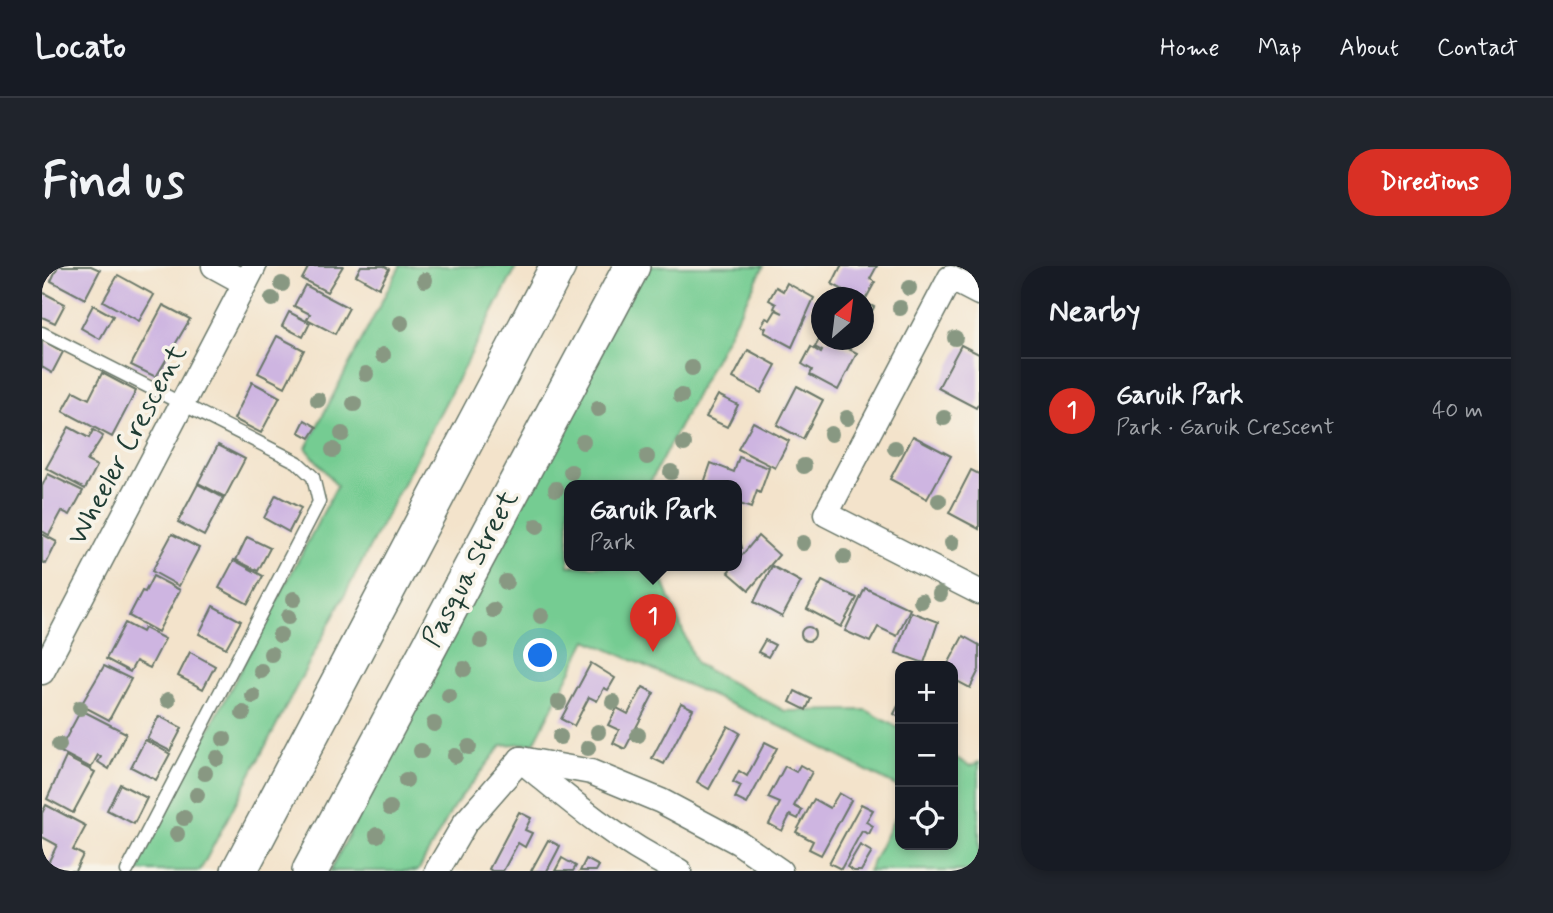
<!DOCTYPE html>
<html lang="en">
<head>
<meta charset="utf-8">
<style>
	:root { --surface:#171b24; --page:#20242c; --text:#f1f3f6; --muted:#9ea1a6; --line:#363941; --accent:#d93025 }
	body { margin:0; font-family:Mynerve,sans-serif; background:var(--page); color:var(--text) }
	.controls { position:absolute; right:21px; bottom:21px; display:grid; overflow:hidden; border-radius:14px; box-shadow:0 4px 10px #0003 }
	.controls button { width:63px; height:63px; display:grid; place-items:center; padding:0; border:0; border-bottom:2px solid var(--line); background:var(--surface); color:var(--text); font:35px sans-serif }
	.compass { position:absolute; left:769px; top:21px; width:63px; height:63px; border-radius:50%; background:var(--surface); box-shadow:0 4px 10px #0003; rotate:28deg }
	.you { position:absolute; left:499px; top:390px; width:24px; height:24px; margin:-18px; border:5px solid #fff; border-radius:50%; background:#1a73e8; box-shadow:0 0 0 10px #1a73e833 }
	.badge { display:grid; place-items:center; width:46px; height:46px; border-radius:50%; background:var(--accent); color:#fff; font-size:23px; font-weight:700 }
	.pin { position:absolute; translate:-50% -58px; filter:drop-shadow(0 2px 4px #0008) }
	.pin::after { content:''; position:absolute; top:37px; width:24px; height:21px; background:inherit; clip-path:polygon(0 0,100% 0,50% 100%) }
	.popup { position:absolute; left:522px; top:214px; width:178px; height:91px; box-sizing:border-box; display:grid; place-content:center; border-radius:14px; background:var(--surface); filter:drop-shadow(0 2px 5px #0005); font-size:23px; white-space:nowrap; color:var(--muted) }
	.popup b { font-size:26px; color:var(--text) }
	.popup::after { content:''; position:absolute; left:50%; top:100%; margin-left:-14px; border:14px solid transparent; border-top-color:var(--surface) }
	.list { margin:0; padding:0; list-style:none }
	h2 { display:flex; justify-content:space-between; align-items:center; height:91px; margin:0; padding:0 28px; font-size:30px }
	h2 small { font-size:23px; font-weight:400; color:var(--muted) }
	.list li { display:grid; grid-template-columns:46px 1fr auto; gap:21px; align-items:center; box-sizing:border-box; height:105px; padding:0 28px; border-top:2px solid var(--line) }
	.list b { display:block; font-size:26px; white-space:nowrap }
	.list p { margin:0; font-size:23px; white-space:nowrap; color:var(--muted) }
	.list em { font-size:23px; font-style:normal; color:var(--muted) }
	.icon { flex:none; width:38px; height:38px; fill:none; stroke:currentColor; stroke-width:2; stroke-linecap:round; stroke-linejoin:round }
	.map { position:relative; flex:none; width:937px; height:605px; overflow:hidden; border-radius:28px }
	header { display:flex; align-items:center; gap:42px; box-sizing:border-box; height:98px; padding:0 35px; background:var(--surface); border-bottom:2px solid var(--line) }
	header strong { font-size:33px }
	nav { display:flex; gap:38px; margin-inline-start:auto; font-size:24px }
	.intro { display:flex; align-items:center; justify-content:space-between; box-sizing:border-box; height:168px; padding:0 42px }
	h1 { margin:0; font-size:49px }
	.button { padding:18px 32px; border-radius:28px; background:var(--accent); color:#fff; font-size:24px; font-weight:700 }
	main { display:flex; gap:42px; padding:0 42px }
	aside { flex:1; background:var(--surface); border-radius:28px; box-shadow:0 4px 10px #0003 }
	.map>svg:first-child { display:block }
	.green { fill:#74cc92; stroke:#4a8463; stroke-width:2 }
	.building { fill:#ceb5e1 }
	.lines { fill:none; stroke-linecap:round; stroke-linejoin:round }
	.lane-casing { stroke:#697769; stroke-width:15 }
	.street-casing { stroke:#697769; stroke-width:27 }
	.secondary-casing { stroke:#697769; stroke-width:38 }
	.lane { stroke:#fff; stroke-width:12 }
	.street { stroke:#fff; stroke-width:24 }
	.secondary { stroke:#fff; stroke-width:35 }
	.tree { fill:#889882 }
	.labels { text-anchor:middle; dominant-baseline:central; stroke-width:7; stroke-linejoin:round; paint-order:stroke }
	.street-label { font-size:28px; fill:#1f3d34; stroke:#f7f3e8 }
</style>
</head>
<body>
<header>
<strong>Locato</strong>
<nav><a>Home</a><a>Map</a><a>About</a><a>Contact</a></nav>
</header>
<div class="intro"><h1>Find us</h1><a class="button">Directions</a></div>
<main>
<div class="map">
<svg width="937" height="605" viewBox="0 0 937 605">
	<rect width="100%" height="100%" fill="#f7f3e8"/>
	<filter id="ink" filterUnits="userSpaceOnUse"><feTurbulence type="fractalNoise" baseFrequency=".0143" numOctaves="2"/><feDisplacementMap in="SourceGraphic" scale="14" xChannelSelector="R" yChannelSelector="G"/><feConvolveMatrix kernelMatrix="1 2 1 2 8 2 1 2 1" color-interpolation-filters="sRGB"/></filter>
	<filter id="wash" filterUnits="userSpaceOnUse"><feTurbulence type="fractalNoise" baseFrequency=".00686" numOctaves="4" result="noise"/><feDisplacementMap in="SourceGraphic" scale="28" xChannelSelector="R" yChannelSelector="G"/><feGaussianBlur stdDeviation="1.57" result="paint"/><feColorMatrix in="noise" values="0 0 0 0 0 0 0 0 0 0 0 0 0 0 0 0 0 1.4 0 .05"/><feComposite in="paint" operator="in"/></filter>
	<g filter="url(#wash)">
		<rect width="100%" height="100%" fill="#f3e3cb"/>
		<g class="green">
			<path d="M358,0H475L158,605H93L295,220L264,182Z"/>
			<path d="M601,0H722L606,220H527V300H615L654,398L743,445L824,444L858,463V522L740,461L545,374L492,477L460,479L412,540L376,605H288Z"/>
			<path d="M911,490L928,500L937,496V605H826L858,541V579H911Z"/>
		</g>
		<g id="blocks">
			<g class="building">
				<path d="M16,0H49L58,4L43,33L9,15Z"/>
				<path d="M267,0H301L285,26L260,13Z"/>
				<path d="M319,0H342L347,3L337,22L314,9Z"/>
				<path d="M799,0H835L828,13L833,16L822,36L832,41L822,62V32H816L790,18Z"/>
				<path d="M76,9L112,29L97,55L61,35Z"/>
				<path d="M745,17L772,32L750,81L722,66L724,62L719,60L724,52L728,54L734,44L741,47L732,42L734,38L727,34L734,21L741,25Z"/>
				<path d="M263,19L307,42L293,68L265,53L268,48L252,40Z"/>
				<path d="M0,26L23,38L13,57L0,51Z"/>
				<path d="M51,39L71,50L58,73L39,62Z"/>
				<path d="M121,39L148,53L114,111L89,99Z"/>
				<path d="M247,46L268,57L261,71L240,60Z"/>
				<path d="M780,68V74H789L815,87L796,124L768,109L770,104L760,98L769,81L779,87L780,85L773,81Z"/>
				<path d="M235,70L262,84L243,121L216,107Z"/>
				<path d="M0,74L21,86L10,107L0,101Z"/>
				<path d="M919,79L937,88V137L934,142L896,122Z"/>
				<path d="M706,84L734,99L719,127L691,112Z"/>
				<path d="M60,107L94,125L70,171L21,145L32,125L47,133Z"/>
				<path d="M210,116L238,131L219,167L192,153Z"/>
				<path d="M755,120L781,134L761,173L735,159Z"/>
				<path d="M676,129L696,139L685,161L664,151Z"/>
				<path d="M263,154L275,161L268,172L257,166Z"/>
				<path d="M711,156L747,175L733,202L696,183Z"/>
				<path d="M27,161L47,172L51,164L61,170L45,195L55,200L43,223L4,202Z"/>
				<path d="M871,170L909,190L885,233L848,213Z"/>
				<path d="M176,179L203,193L183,231L156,217Z"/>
				<path d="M697,191L727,202L718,227L715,225L709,242L695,237V220H661L669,197L692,206Z"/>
				<path d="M929,204L937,208V263L907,247Z"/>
				<path d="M6,208L41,225L28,249L20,245L7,269L0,265V220Z"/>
				<path d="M156,218L182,232L162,270L136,256Z"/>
				<path d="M234,229L259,242L247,266L222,252Z"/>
				<path d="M695,262L700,282L695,283Z"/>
				<path d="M0,268L15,276L4,298L0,296Z"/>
				<path d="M130,268L157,282L137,320L110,305Z"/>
				<path d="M716,270L737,289L707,324L686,306L691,300H695V295Z"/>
				<path d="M205,271L228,282L216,305L194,294Z"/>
				<path d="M192,294L221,310L206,338L177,322Z"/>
				<path d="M730,300L759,316L740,351L712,336Z"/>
				<path d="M111,310L138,324L116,366L87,350L100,325L103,326Z"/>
				<path d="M780,315L815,332L799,361L765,343Z"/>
				<path d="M823,322L868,343L855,370L836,361L828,376L803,365Z"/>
				<path d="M171,340L199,355L184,382L157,368Z"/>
				<path d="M869,346L896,356L882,397L854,387Z"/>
				<path d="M83,357L100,366L102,362L123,373L108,402L94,395L88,406L64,393Z"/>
				<circle cx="766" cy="368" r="7"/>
				<path d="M921,370L937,379V404L928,422L911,413V400H905Z"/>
				<path d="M723,374L733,379L726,391L716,386Z"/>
				<path d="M148,386L173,400L161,423L136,410Z"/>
				<path d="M549,397L573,412L566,424L562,422L555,435L547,431L532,460L519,453Z"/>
				<path d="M62,400L89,413L67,454L39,439Z"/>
				<path d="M601,421L612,427L583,483L571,477L577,464L566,459L575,442L586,448Z"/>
				<path d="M753,425L769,433L764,444L748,436Z"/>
				<path d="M858,436V452L852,448Z"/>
				<path d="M639,437L651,443L622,498L610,492Z"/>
				<path d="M39,444L84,467L67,503L56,496L59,491L56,489L49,502L17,485Z"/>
				<path d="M117,450L140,462L128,485L105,473Z"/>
				<path d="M686,460L698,467L667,523L655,516Z"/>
				<path d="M103,474L128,488L114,514L89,501Z"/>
				<path d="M723,476L735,482L705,538L693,532L699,520L691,516L697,505L705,510Z"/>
				<path d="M24,491L53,506L31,547L5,533Z"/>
				<path d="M758,499L770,506L752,540L760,544L756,553L748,549L740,565L727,558L738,537L726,532L743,500L754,506Z"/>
				<path d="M78,518L105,532L92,558L65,544Z"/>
				<path d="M797,527L809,534L779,589L767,583L771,575L754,566L772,533L788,542Z"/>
				<path d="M819,538L831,544L824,556L831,560L827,568L820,565L799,603L787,597Z"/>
				<path d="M4,539L44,560L31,584L41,589L33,605H12L4,601L15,579L0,571V547Z"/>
				<path d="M477,546L489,552L483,564L490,567L483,581L476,577L461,605H450L447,603Z"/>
				<path d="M506,574L518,580L515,586L505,605H489Z"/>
				<path d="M818,579L830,586L819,605H812L805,601Z"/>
				<path d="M520,592L534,600L531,605H513Z"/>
				<path d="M544,593L557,600L554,605H538Z"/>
			</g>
		</g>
	</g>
	<g filter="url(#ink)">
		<use href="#blocks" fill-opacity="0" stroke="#697769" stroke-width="2"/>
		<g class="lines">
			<defs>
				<path id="lane" d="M0,67L255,196L271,211L277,236L85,605"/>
				<g id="street">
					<path d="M172,0L203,17"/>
					<path d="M937,27L908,12L784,248L937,326"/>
					<path d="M0,406L212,0"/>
					<path d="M479,493L549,506L619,535L696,576L738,605"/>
					<path d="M479,494C528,535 578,577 637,605"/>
					<path d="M395,605L423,557L479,493"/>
				</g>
				<g id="secondary">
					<path d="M197,605L516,0"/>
					<path d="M268,605L590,0"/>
				</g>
			</defs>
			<use href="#lane" class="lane-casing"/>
			<use href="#street" class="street-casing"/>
			<use href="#secondary" class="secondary-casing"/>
			<use href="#lane" class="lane"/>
			<use href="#street" class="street"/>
			<use href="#secondary" class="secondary"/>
		</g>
		<g class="tree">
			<circle cx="383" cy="14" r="8"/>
			<circle cx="240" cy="18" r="8"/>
			<circle cx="867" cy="22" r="8"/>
			<circle cx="230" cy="33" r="8"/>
			<circle cx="858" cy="42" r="8"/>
			<circle cx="359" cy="57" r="8"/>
			<circle cx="913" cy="72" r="8"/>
			<circle cx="341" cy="89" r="8"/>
			<circle cx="650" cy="102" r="8"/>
			<circle cx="324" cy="108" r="8"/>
			<circle cx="639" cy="130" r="8"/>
			<circle cx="276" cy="134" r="8"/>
			<circle cx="312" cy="138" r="8"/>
			<circle cx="556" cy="143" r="8"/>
			<circle cx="805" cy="152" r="8"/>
			<circle cx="902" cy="152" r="8"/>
			<circle cx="300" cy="168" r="8"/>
			<circle cx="789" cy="168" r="8"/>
			<circle cx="541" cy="176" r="8"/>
			<circle cx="642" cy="178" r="8"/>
			<circle cx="853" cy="182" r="8"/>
			<circle cx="291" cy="184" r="8"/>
			<circle cx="605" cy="191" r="8"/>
			<circle cx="762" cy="200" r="8"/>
			<circle cx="529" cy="206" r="8"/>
			<circle cx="629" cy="206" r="8"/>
			<circle cx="514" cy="223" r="8"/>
			<circle cx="897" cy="235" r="8"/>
			<circle cx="495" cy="260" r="8"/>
			<circle cx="761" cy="277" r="8"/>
			<circle cx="910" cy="277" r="8"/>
			<circle cx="802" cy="291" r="8"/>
			<circle cx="464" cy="316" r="8"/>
			<circle cx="898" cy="328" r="8"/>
			<circle cx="252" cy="333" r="8"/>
			<circle cx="879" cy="335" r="8"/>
			<circle cx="451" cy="344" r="8"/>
			<circle cx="499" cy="350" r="8"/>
			<circle cx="246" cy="351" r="8"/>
			<circle cx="238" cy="369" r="8"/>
			<circle cx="439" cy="375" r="8"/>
			<circle cx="229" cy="388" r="8"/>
			<circle cx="422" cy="403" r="8"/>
			<circle cx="219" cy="405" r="8"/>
			<circle cx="211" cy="430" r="8"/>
			<circle cx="407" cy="430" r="8"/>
			<circle cx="126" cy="434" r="8"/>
			<circle cx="517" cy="436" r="8"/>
			<circle cx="571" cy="436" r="8"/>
			<circle cx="38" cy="442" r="8"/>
			<circle cx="201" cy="447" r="8"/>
			<circle cx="392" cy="458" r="8"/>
			<circle cx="556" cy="466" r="8"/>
			<circle cx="596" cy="469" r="8"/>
			<circle cx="518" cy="471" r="8"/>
			<circle cx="182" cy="473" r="8"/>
			<circle cx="17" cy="479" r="8"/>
			<circle cx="427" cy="481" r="8"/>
			<circle cx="546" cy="482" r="8"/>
			<circle cx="379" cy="485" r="8"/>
			<circle cx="413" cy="490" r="8"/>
			<circle cx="175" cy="492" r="8"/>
			<circle cx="163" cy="507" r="8"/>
			<circle cx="364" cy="514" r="8"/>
			<circle cx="155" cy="529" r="8"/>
			<circle cx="348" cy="542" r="8"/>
			<circle cx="142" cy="552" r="8"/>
			<circle cx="135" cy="568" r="8"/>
			<circle cx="335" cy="569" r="8"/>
		</g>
	</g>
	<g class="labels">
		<g class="street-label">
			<text transform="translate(86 179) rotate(-62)">Wheeler Crescent</text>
			<text transform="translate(429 303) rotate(-62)">Pasqua Street</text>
		</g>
	</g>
</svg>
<div class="controls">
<button>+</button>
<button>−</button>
<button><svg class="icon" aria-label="locate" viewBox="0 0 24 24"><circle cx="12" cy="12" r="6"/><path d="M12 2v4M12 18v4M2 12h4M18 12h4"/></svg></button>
</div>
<svg class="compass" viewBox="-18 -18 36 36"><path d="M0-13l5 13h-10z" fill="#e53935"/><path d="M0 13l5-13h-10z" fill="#9ea1a6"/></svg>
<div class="you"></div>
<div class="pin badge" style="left:611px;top:386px">1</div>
<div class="popup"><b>Garuik Park</b>Park</div>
</div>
<aside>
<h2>Nearby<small></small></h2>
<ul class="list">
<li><span class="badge">1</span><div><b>Garuik Park</b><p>Park · Garuik Crescent</p></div><em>40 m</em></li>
</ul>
</aside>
</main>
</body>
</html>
